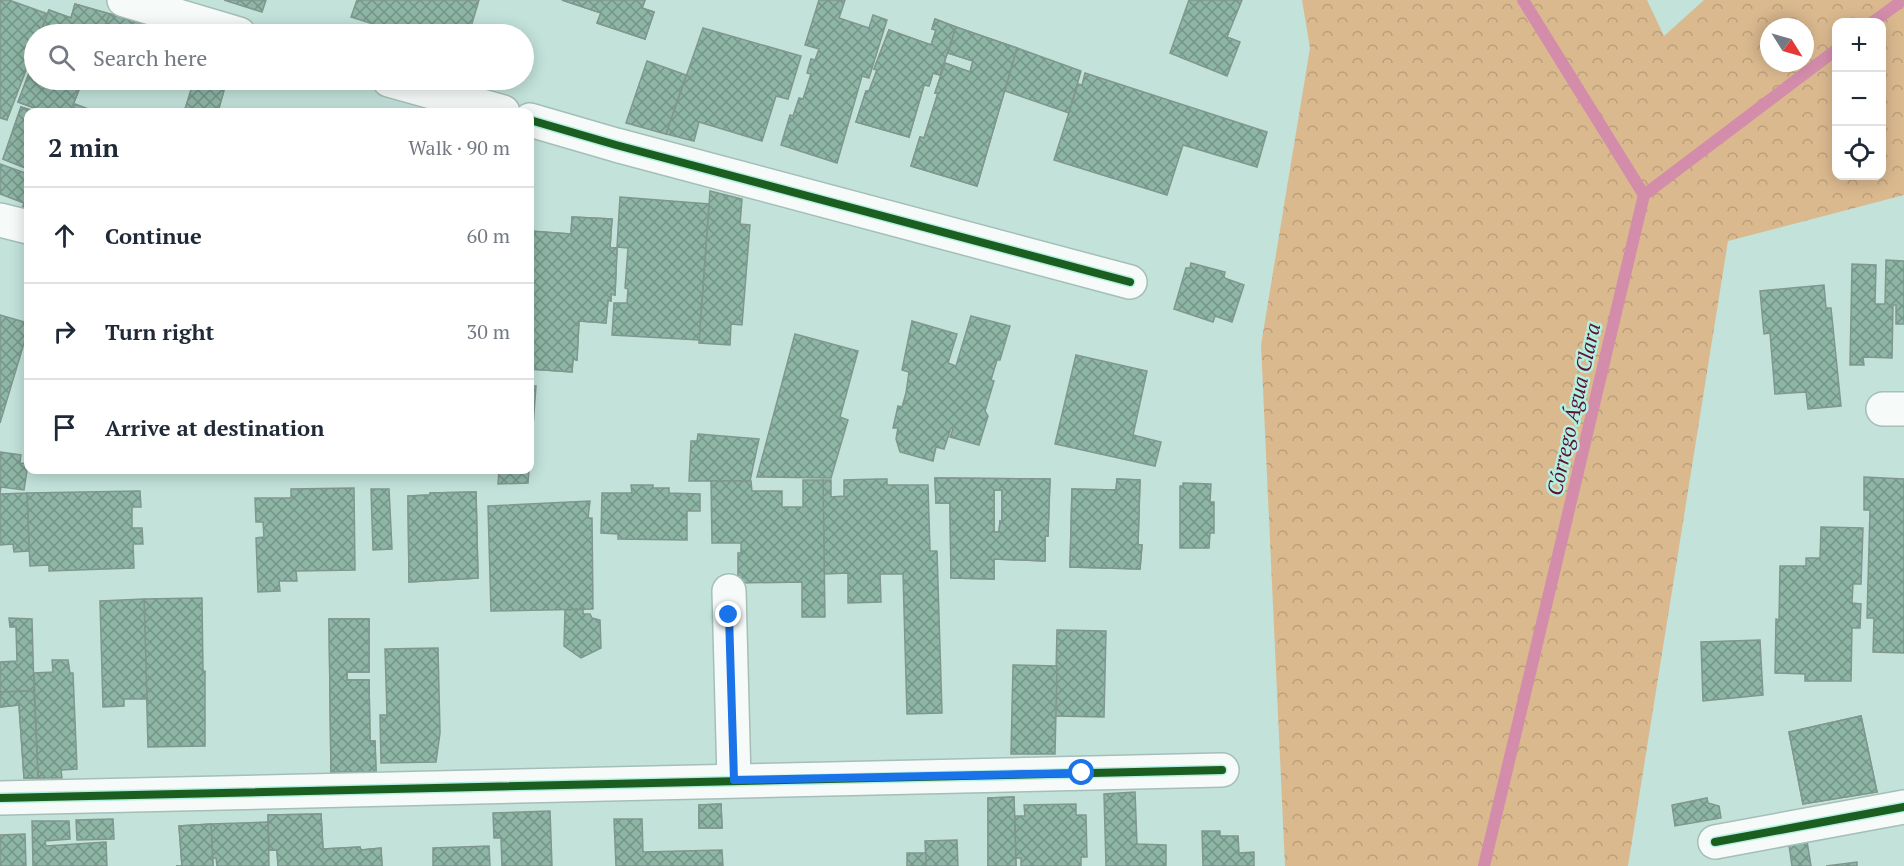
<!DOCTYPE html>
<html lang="en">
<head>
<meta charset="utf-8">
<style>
	:root { --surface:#fff; --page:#f6f6f7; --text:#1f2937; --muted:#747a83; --line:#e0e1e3 }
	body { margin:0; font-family:"PT Serif",serif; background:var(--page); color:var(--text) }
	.controls { position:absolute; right:18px; top:18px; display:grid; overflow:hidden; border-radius:12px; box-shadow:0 3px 15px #0003 }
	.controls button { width:54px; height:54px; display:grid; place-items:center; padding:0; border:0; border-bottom:2px solid var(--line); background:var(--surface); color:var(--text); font:30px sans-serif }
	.compass { position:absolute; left:1760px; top:18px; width:54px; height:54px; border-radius:50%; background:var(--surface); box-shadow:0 3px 15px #0003; rotate:127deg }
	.stop { position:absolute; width:18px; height:18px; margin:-14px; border:4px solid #1a73e8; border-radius:50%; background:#fff }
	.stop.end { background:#1a73e8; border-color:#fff; box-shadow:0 2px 6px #0008 }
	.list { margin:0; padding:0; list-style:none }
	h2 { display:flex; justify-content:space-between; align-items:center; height:78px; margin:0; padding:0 24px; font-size:26px }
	h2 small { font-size:20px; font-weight:400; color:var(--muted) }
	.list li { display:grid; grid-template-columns:39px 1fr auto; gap:18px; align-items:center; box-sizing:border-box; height:96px; padding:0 24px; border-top:2px solid var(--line) }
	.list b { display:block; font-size:22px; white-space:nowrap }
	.list em { font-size:20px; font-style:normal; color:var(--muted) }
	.icon { flex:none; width:33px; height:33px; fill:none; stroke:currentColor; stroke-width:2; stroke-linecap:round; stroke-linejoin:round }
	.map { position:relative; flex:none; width:1904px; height:866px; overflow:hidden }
	.search { position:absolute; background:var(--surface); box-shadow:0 3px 15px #0003; left:24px; top:24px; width:510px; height:66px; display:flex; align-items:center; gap:15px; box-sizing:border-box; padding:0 21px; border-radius:33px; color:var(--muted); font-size:22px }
	.panel { position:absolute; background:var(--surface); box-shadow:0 3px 15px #0003; left:24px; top:108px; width:510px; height:366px; border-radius:12px }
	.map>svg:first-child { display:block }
	.forest { fill:url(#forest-crowns); fill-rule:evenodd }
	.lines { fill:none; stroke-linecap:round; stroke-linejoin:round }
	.stream { stroke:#d38daa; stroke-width:12 }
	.building { fill:url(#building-cross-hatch); stroke:#80978e; stroke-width:1.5; fill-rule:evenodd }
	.minor-casing { stroke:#a5beb8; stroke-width:36 }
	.minor { stroke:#f6fbf9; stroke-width:33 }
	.cycleway-casing { stroke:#b4f0e1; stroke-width:11 }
	.cycleway { stroke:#1b5e20; stroke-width:8 }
	.route { stroke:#1a73e8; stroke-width:8 }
	.labels { text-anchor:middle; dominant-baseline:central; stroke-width:5; stroke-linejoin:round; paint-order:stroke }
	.water-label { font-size:21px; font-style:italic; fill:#5a1233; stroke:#b4f0e1 }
</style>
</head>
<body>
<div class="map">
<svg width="1904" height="866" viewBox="0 0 1904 866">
	<defs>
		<pattern id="forest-crowns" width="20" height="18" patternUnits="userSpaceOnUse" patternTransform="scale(1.5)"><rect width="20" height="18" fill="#dbb98f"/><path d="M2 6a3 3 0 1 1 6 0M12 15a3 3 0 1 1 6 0" fill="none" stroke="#bb9f7b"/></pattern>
		<pattern id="building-cross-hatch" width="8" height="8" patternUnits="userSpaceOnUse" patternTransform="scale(1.5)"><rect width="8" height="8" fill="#8eb6a6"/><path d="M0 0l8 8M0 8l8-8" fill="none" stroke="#739487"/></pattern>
	</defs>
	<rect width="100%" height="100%" fill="#c2e2da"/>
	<path class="forest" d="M1302,0H1647L1664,36L1704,0H1904V195L1728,241L1628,866H1285L1261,345L1310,48ZM1836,22H1882V176H1836ZM1769,27H1805V63H1769Z"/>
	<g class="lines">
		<g class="stream">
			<path d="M1523,0L1644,195"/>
			<path d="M1873,22L1903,0"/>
			<path d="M1484,866L1644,195L1836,50"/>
		</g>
	</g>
	<g class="building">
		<path d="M0,0H9L48,14L40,34H34V49L7,120L0,118Z"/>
		<path d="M224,0H266L262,12Z"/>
		<path d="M357,0H479L470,30L467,29L465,34H405L351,17Z"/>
		<path d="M562,0H645L642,8L654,12L645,39L597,23L601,13Z"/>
		<path d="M562,0H645L642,8L654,12L645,39L597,23L601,13Z"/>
		<path d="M819,0H845L839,18L869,28L873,15L887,20L869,78L862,76L837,163L781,145L790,115L793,116L799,98L803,99L811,74L807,73L811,59L815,60L819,49L805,45Z"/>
		<path d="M1189,0H1242L1227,37L1240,42L1227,76L1170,53Z"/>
		<path d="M75,4L110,14L102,34H44L46,27L43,26L49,10L71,18Z"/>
		<path d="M75,4L110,14L102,34H44L46,27L43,26L49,10L71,18Z"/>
		<path d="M110,14L173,33V34H102Z"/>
		<path d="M110,14L173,33V34H102Z"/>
		<path d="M935,19L956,27L940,75L933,73L929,86L924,85L909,137L856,122L866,91H869L877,70L874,69L889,30L931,45L936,30L932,29Z"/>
		<path d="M935,19L956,27L940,75L933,73L929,86L924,85L909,137L856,122L866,91H869L877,70L874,69L889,30L931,45L936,30L932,29Z"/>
		<path d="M956,27L1017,48L977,186L911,166L920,137L924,138L938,93H935L945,63L970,72L973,61L948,53Z"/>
		<path d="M956,27L1017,48L977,186L911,166L920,137L924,138L938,93H935L945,63L970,72L973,61L948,53Z"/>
		<path d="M703,28L801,56L788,99L776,96L762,141L699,122L694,141L666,134Z"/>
		<path d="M1017,48L1081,71L1069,113L1005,91Z"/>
		<path d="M647,61L686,75L666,134L626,123Z"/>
		<path d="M31,68L34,69V80H83L70,112H46L18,102Z"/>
		<path d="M31,68L34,69V80H83L70,112H46L18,102Z"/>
		<path d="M1085,73L1267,132L1257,167L1183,145L1167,195L1054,160L1078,84L1082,85Z"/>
		<path d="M194,80H227L218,112H184Z"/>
		<path d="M75,104L96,112H72Z"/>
		<path d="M21,107L36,112H28V169L3,159Z"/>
		<path d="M21,107L36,112H28V169L3,159Z"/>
		<path d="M0,164L28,174V211L22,209L24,203L0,194Z"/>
		<path d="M710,191L742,199L740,224L750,225L742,325L731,324L730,345L699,343Z"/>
		<path d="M620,197L709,204L699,340L612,335L614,303H627L628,289L625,288L628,248L617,247Z"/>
		<path d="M572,217L612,219L610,248H617L615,295L611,294V301L608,300L606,323L579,321L577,360L573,359L572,372L530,369V231L571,234Z"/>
		<path d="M572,217L612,219L610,248H617L615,295L611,294V301L608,300L606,323L579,321L577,360L573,359L572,372L530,369V231L571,234Z"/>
		<path d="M1886,260L1904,261V324H1896V305H1893L1892,358L1863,357L1864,365H1850L1852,264L1876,265L1875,304H1885Z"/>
		<path d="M1191,263L1225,272L1224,277L1227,279L1244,285L1232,322L1215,316L1213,322L1174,309L1186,268H1190Z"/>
		<path d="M1824,285L1826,308H1831L1841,406L1808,409L1806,392L1775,394L1770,333L1764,334L1760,291Z"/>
		<path d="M0,315L28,323V330L0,423Z"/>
		<path d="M971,316L1010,326L1000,360H997L991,380L994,381L985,411L988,416L979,445L950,437L953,429L951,428L944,449L936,447L933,461L900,452L896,439L898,428H893L898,406L902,407L906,393L909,372L902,370L912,321L957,334L948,363L956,366Z"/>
		<path d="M795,334L858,351L840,417L848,420L831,478L757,477Z"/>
		<path d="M1076,355L1147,371L1133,435L1161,442L1155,466L1055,444Z"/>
		<path d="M530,386H536L530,466Z"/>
		<path d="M698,434L759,439L750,481H689L691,441H697Z"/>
		<path d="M0,452L21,455L20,463L28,464L24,490L1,487L0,494Z"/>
		<path d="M499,470H529L528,483L498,484Z"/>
		<path d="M1864,477L1904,479V653L1873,652L1874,618H1867L1870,510H1864Z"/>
		<path d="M935,478L1050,479L1048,536H1045V561L994,559V579L951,578L950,503H936ZM994,490H1002V522L1000,521L999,532H994Z"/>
		<path d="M935,478L1050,479L1048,536H1045V561L994,559V579L951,578L950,503H936ZM994,490H1002V522L1000,521L999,532H994Z"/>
		<path d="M878,479H887V485H928L930,551H937L942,713L907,714L903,574H880L881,602L848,603V573L824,574L823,480H831V497L844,496V480Z"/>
		<path d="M1117,479L1140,480L1138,545H1142L1140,569L1070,567L1072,489L1116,490Z"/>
		<path d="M1117,479L1140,480L1138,545H1142L1140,569L1070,567L1072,489L1116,490Z"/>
		<path d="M803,480H823L825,617H802V582L738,583V553H741V543H712L711,481H751L752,491H782V507H803Z"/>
		<path d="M1183,483L1211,484L1210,502H1214V533H1210L1209,548H1180V486H1183Z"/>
		<path d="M631,485H653V488H669V493L700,494V511H687V540L618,539V534L601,533L602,493H632Z"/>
		<path d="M354,488L355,570L296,571L297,581H279L280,591L258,592L256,538L264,537L263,522H256L255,498H291V489Z"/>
		<path d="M371,489H389L392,549L373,550Z"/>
		<path d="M140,491L141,507H132V528H142L143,544H133L134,568L49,571V565L30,566L27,493Z"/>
		<path d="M476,492L478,578L409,582L408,496L430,495V493Z"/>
		<path d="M476,492L478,578L409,582L408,496L430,495V493Z"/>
		<path d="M27,493L29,551L14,552L13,544L0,545V494Z"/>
		<path d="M590,501L588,518H592L593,609L491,611L488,506Z"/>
		<path d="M1821,527L1863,528L1861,584H1853L1852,603L1861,604L1860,628H1852L1851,681H1805V674L1775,673L1776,619L1779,620L1780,566H1806V558H1820Z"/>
		<path d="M202,598L203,671H205V746L148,747L144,599Z"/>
		<path d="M144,599L147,699H124V706L103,707L100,601Z"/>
		<path d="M583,609V614H590L592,618L600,620L601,648L581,658L564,646L565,610Z"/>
		<path d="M9,618L32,619L34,691L0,692V662L17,661L16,627H10Z"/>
		<path d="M329,619H369V672H347V680H369L370,741H375L376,772H331Z"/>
		<path d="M329,619H369V672H347V680H369L370,741H375L376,772H331Z"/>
		<path d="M1057,630L1106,631L1104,717L1055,716Z"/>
		<path d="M1760,640L1763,695L1703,701L1701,642Z"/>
		<path d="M438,648L440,733L436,762L381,763L380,715H387L385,649Z"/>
		<path d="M52,660H68L70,673H73L77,769L61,770L62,778H38L34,673L53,672Z"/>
		<path d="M1013,665L1057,666L1055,754H1011Z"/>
		<path d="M34,691L38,778H24L19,705L0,707V692Z"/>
		<path d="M34,691L38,778H24L19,705L0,707V692Z"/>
		<path d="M1861,716L1877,792L1803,804L1789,732Z"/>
		<path d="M1861,716L1877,792L1803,804L1789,732Z"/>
		<path d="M1135,792L1137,844L1166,845V866H1106L1104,794Z"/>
		<path d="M1014,797L1016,866H988V798Z"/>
		<path d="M1014,797L1016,866H988V798Z"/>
		<path d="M1707,798L1708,803L1719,806L1721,818L1675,826L1672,805Z"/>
		<path d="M721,804L722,828H699V805Z"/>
		<path d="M721,804L722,828H699V805Z"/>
		<path d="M1076,804V815H1086L1087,857H1081V866H1021V858H1016L1015,816H1025L1024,805Z"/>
		<path d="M550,811L552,866H502L501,838H494L493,813Z"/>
		<path d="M321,814L323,849L360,847L361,850L381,848L382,866H278L277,850H269L268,815Z"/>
		<path d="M321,814L323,849L360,847L361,850L381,848L382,866H278L277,850H269L268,815Z"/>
		<path d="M113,819L114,839L77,840L76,820Z"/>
		<path d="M614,819H642L643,852L722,850L723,866H616Z"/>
		<path d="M32,821H69L70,839L45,841L46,846L106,842L107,866H33Z"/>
		<path d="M268,822L269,866H217L216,858H212L211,824Z"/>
		<path d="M211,824L213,866H176H182L179,826Z"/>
		<path d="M211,824L213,866H176H182L179,826Z"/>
		<path d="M1202,831H1220V836H1238L1239,853L1254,852V866H1203Z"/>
		<path d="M25,834L26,866H0V835Z"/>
		<path d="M957,840L958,866H926L925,841Z"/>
		<path d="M1807,841L1811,866H1792L1789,845Z"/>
		<path d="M489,846L490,866H433V848Z"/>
		<rect x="907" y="853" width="19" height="13"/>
		<path d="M1857,862V866H1826Z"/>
	</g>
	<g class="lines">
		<defs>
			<g id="minor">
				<path d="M124,0L239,34"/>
				<path d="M389,80L503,112"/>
				<path d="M530,120L616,145L1130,282"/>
				<path d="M0,220L28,227"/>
				<path d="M1883,409H1904"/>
				<path d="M729,591L734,780"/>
				<path d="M0,798L1222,770"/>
				<path d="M1715,842L1904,807"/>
			</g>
		</defs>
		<use href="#minor" class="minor-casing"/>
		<use href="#minor" class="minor"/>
		<defs>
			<g id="cycleway">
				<path d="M530,120L616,145L1130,282"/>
				<path d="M0,798L1222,770"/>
				<path d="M1715,842L1904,807"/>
			</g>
		</defs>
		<use href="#cycleway" class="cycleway-casing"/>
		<use href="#cycleway" class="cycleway"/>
	</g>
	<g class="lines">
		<path class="route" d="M729,615L734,780L1082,773"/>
	</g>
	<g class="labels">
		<g class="water-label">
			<text transform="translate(1573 409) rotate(-77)">Córrego Água Clara</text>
		</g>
	</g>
</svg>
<div class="controls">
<button>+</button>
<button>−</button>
<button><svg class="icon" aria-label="locate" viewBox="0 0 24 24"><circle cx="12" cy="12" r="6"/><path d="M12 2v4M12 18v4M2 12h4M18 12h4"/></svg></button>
</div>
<svg class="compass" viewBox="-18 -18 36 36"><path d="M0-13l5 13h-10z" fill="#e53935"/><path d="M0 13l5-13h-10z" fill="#747a83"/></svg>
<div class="stop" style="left:1082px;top:773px"></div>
<div class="stop end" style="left:729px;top:615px"></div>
<div class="search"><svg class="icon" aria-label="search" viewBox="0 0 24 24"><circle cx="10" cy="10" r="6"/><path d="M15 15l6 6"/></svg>Search here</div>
<section class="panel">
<h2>2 min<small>Walk · 90 m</small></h2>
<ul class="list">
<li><svg class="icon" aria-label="ahead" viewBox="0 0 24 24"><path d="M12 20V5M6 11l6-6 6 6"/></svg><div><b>Continue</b></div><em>60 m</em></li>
<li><svg class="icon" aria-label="right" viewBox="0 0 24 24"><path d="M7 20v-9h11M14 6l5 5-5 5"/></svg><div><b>Turn right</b></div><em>30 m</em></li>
<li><svg class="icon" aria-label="arrive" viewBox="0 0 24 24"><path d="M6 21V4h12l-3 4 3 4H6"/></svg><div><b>Arrive at destination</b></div></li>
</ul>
</section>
</div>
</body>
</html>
